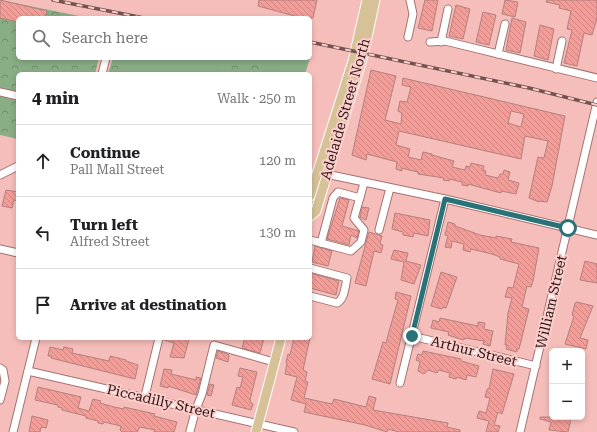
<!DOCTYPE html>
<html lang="en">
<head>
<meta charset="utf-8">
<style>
	:root { --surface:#fff; --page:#f2f2f2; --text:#202124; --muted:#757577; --line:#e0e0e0 }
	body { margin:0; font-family:"Roboto Serif",serif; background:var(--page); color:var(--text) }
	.controls { position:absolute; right:12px; bottom:12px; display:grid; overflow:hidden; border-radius:6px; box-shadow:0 2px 6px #0003 }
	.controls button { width:36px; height:36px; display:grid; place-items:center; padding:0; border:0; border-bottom:1px solid var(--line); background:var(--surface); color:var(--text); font:20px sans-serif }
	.stop { position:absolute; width:12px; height:12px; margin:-9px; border:3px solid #287278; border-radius:50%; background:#fff }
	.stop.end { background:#287278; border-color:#fff; box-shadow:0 1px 4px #0008 }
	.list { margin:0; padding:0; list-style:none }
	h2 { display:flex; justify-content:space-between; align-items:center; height:52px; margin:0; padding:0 16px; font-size:17px }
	h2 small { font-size:13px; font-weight:400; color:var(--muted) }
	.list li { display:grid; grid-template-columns:26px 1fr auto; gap:12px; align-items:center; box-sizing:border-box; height:72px; padding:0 16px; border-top:1px solid var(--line) }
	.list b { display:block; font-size:15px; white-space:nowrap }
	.list p { margin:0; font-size:13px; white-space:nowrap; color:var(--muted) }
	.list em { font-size:13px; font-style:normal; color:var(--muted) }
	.icon { flex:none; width:22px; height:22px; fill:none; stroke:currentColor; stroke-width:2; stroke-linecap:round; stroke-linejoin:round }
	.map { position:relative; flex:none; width:597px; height:432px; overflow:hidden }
	.search { position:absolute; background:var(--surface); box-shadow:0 2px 6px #0003; left:16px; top:16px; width:296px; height:44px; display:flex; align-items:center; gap:10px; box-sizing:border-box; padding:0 14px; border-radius:6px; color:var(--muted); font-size:15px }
	.panel { position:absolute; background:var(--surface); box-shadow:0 2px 6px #0003; left:16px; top:72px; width:296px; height:268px; border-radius:6px }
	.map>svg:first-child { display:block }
	.park { fill:url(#park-crowns) }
	.pitch { fill:#89ae85 }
	.building { fill:url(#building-back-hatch); stroke:#b4807d; fill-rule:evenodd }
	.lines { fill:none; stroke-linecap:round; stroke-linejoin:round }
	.minor-casing { stroke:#a67370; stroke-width:9 }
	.major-casing { stroke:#fff; stroke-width:11 }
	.minor { stroke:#fff; stroke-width:7 }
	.major { stroke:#d7c298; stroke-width:9 }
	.rail-casing { stroke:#735250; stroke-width:3.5 }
	.rail { stroke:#fccecb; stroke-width:2; stroke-dasharray:6; stroke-linecap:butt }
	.route { stroke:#287278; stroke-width:5 }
	.labels { text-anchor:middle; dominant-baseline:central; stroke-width:4; stroke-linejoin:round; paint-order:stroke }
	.street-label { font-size:14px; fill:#281413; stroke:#fccecb }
</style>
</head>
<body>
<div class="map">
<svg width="597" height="432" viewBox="0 0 597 432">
	<defs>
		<pattern id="park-crowns" width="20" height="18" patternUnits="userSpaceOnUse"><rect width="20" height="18" fill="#89ae85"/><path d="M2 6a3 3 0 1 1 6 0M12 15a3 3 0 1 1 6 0" fill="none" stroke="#708c6c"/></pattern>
		<pattern id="building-back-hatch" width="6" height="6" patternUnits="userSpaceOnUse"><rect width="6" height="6" fill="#f49c98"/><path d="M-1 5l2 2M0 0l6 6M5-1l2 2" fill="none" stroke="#d18682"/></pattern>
	</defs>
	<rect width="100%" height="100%" fill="#f6bebb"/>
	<g class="park">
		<path d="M0,0L89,18H18V58H99L95,74H18V139L0,135Z"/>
		<path d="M310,52H312L305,74H108L113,58H310Z"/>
	</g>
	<g class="pitch">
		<path d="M123,58H219L217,74H119Z"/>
		<path d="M263,58H303L299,74H296L261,66Z"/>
	</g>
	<g class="building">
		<path d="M0,0L47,11L45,18H18V22L0,18Z"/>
		<path d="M259,0H317L313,18H302L258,6Z"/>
		<path d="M425,0H438L432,31L418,28Z"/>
		<path d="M505,0L518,2L515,17L502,14Z"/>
		<path d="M547,0H597V18L592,35L584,33L577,66L564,63L572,30L567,29L571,11L559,8L560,5L546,2Z"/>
		<path d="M456,5L470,9L463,39L449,36Z"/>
		<path d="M483,12L496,15L489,45L476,42Z"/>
		<path d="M512,18L526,22L520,53L506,50Z"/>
		<path d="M540,25L554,29L548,60L534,56Z"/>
		<path d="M371,70L396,76L385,120L401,124L402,113L398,111L400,101L407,102L411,87L402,85L403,78L565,116L552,186L547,202L539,201V202L529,198L538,157L544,158L548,141L525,136L521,159L399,131L396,145L410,149L408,157L421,160L423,152L432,154V155L454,161L452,167L465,170L466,166L470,167L471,163L484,166L483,170L486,171L485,175L498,178L500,174H503L504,170L510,172L508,180L519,183L516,194L501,191V193L468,184V186L462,185V182L450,179L449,181L443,180L444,178L418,174V172L405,169L402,168V171L396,169L397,162L367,154L366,160L352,155ZM511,111L524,114L521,127L508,123Z"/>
		<path d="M6,190L18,192V201L14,200L12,208L2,206Z"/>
		<path d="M340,198L349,200L342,226L359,231L357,238L351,235L349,245L327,239Z"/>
		<path d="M362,207L369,208L366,220L360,217Z"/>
		<path d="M395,213L430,220L428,236L414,233L413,237L403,235V232L392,229Z"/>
		<path d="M448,222L455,224V226L480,235L496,238V236L512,239L511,242L539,248L533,281L531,287L527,286L522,307L529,309L519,349H517V352L506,349L507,345H505L508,313L512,298L505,297L508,287L513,288L519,264L500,259V257L492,254L471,249L470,252L463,250L464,244L452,241L451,248L445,247L448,236L445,235Z"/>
		<path d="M369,232L382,236L380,244L383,245L381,253L374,251L366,286L355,283Z"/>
		<path d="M315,246L332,251L328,266L312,262Z"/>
		<path d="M394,250L408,253L406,261L421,265L414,284L401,280L404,262L391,259Z"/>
		<path d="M585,261L597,264V283L580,280Z"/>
		<path d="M441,272L457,277L446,308L443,307L442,309L431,306Z"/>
		<path d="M310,273L339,281L336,295L310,288Z"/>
		<path d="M396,292L411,296L390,384L372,379L383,342L386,343L390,328L398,300L395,299Z"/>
		<path d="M577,302L593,306L580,338L588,340L586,349L565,344L574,316L572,315L575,303Z"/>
		<path d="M440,318L478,326V322L485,323L484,329L493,331L490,346L483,344L484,341L465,338L464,340L457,338L448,335L449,332L431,328L433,320L439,322Z"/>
		<path d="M164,338L189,339L184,358L170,357L174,343L164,340Z"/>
		<path d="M245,338H264L260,353L242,348Z"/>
		<path d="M294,338H310L303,370L307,372L305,381L308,382L304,398L332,404L334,399L366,407L369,396L376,398L373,410L448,423L447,427L460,430V432H399L388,429L387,432L365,425L304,412L306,404L291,400L297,377L285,374L287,363L286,362L288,354L290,355Z"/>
		<path d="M50,347L63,350L64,347L73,349L72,353L109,361L110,356L126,360V361L138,365L135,379L51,358L52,356H48Z"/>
		<path d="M218,351L229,355L228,362L216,358Z"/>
		<path d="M423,351L461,359V361L479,366L476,377L467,375L466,380L457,377L456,379L449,377L450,373L439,370L437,373L428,370L424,374L418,371L420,362L416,360L418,354L422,355Z"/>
		<path d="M240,368L257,372L250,400L251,403L253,404L251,410L232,405L237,387L240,388L243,377L238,376Z"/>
		<path d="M164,369L172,370L171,374L196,380V377L201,378L196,395L168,386V388L160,386Z"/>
		<path d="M493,369L514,374L502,414L498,412L494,425L500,426L498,432H486L489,421L477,418L479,411L486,413L490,398L485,397L487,389H489Z"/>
		<path d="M210,384L214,385L211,396L207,395Z"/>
		<path d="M38,387L81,397L78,408L89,411L93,399L101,401L100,403L114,407L124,409V407L155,414L154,416L177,422L174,432H154L155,430L140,427L137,432H122L120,430L121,426L104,422L103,424L98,423V421L86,418V416L62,410V408L58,407V405L35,400Z"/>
		<path d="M32,416L48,420L46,428L41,427L40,432H29Z"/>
		<path d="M540,417H563L571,419L568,432L549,430L551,422L540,419Z"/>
	</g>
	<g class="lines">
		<defs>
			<g id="minor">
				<path d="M408,37L413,14L410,0"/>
				<path d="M430,42L445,41L597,78"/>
				<path d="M441,42L448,9"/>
				<path d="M498,54L505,24"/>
				<path d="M556,69L562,41"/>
				<path d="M102,74L106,58"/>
				<path d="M0,92L18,96"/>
				<path d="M326,174L445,199L597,235"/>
				<path d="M0,175L18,166"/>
				<path d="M379,230L390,188"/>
				<path d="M310,240L351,251L361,242L364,230L354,218L364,183"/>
				<path d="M321,243L333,198L338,192L360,198"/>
				<path d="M0,249L18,253"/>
				<path d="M310,268L347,278C345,286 345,299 337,303L310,296"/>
				<path d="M412,336L536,366"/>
				<path d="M0,368L3,370L5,381L0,400"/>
				<path d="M28,371L294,432"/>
				<path d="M400,383L445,199"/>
				<path d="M145,396L159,338"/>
				<path d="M190,431L196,409L202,394L214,345L274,362"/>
				<path d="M13,432L36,338"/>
				<path d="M520,432L597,102"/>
			</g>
			<g id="major">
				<path d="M310,196L353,61L367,0"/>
				<path d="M310,216L316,211L363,56L375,0"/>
				<path d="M256,432L281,338"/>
			</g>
		</defs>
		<use href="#minor" class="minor-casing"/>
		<use href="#major" class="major-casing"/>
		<use href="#minor" class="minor"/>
		<use href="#major" class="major"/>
		<defs>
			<g id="rail">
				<path d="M53,0L144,18"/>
				<path d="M310,42L529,88L597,105"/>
			</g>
		</defs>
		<use href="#rail" class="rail-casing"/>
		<use href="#rail" class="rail"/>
	</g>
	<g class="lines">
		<path class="route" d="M412,336L445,199L568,228"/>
	</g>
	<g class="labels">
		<g class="street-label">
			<text transform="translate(345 109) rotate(-74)">Adelaide Street North</text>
			<text transform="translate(551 302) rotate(-77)">William Street</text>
			<text transform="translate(474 351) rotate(14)">Arthur Street</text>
			<text transform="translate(161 401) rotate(13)">Piccadilly Street</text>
		</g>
	</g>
</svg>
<div class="controls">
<button>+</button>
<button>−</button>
</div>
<div class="stop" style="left:568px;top:228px"></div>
<div class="stop end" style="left:412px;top:336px"></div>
<div class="search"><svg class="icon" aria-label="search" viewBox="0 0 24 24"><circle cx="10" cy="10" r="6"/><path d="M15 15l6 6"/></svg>Search here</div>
<section class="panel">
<h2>4 min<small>Walk · 250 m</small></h2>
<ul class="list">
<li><svg class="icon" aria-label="ahead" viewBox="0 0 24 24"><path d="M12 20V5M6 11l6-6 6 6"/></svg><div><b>Continue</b><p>Pall Mall Street</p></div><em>120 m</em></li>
<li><svg class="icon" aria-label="left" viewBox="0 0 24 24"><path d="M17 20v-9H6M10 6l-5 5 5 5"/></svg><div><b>Turn left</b><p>Alfred Street</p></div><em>130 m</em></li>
<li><svg class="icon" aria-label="arrive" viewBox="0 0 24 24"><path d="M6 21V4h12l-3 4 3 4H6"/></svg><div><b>Arrive at destination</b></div></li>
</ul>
</section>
</div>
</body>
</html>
